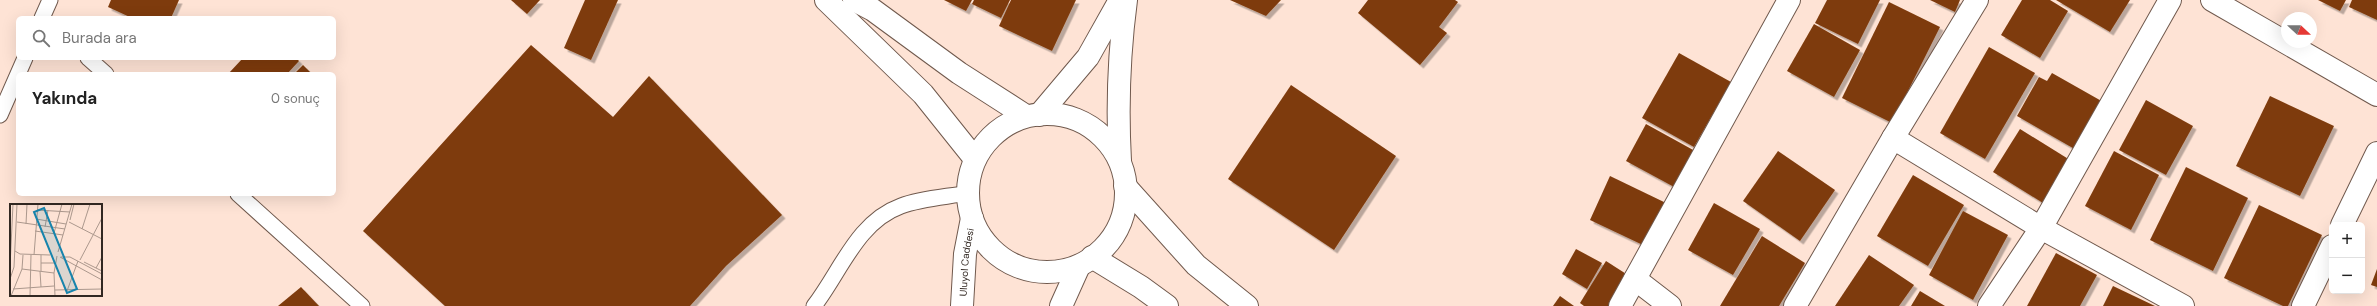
<!DOCTYPE html>
<html lang="tr">
<head>
<meta charset="utf-8">
<style>
	:root { --surface:#fff; --page:#f6f6f6; --text:#222; --muted:#767676; --line:#e0e0e0 }
	body { margin:0; font-family:"DM Sans",sans-serif; background:var(--page); color:var(--text) }
	.controls { position:absolute; right:12px; bottom:12px; display:grid; overflow:hidden; border-radius:6px; box-shadow:0 4px 16px #0002 }
	.controls button { width:36px; height:36px; display:grid; place-items:center; padding:0; border:0; border-bottom:1px solid var(--line); background:var(--surface); color:var(--text); font:20px sans-serif }
	.compass { position:absolute; left:2281px; top:12px; width:36px; height:36px; border-radius:50%; background:var(--surface); box-shadow:0 4px 16px #0002; rotate:112deg }
	.list { margin:0; padding:0; list-style:none }
	h2 { display:flex; justify-content:space-between; align-items:center; height:52px; margin:0; padding:0 16px; font-size:17px }
	h2 small { font-size:13px; font-weight:400; color:var(--muted) }
	.icon { flex:none; width:22px; height:22px; fill:none; stroke:currentColor; stroke-width:2; stroke-linecap:round; stroke-linejoin:round }
	.map { position:relative; flex:none; width:2377px; height:306px; overflow:hidden }
	.search { position:absolute; background:var(--surface); box-shadow:0 4px 16px #0002; left:16px; top:16px; width:320px; height:44px; display:flex; align-items:center; gap:10px; box-sizing:border-box; padding:0 14px; border-radius:6px; color:var(--muted); font-size:15px }
	.panel { position:absolute; background:var(--surface); box-shadow:0 4px 16px #0002; left:16px; top:72px; width:320px; height:124px; border-radius:6px }
	.map>svg:first-child { display:block }
	.building { fill:#7e3b0b; filter:url(#shadow) }
	.lines { fill:none; stroke-linecap:round; stroke-linejoin:round }
	.lane-casing { stroke:#70594d; stroke-width:17 }
	.street-casing { stroke:#70594d; stroke-width:24 }
	.secondary-casing { stroke:#70594d; stroke-width:24 }
	.lane { stroke:#fff; stroke-width:15 }
	.street { stroke:#fff; stroke-width:22 }
	.secondary { stroke:#fff; stroke-width:22 }
	.labels { text-anchor:middle; dominant-baseline:central; stroke-width:4; stroke-linejoin:round; paint-order:stroke }
	.street-label { font-size:10px; fill:#322822; stroke:#fff }
	.inset-road { fill:none; stroke:#ac988d; stroke-width:1 }
	.view { fill:#1884ac; fill-opacity:0.15; stroke:#1884ac; stroke-width:2 }
	.inset-edge { fill:none; stroke:#322822; stroke-width:2 }
</style>
</head>
<body>
<div class="map">
<svg width="2377" height="306" viewBox="0 0 2377 306">
	<defs>
		<filter id="shadow"><feDropShadow dx="3.5" dy="3.5" stdDeviation="0" flood-color="#0004"/></filter>
	</defs>
	<rect width="100%" height="100%" fill="#fee3d5"/>
	<g class="building">
		<path d="M111,0H179L171,18H132L108,7Z"/>
		<path d="M511,0H540L527,14Z"/>
		<path d="M585,0H618L591,60L564,48Z"/>
		<path d="M944,0H972L966,11Z"/>
		<path d="M974,0H1010L1001,18L972,4Z"/>
		<path d="M1011,0H1076L1052,51L999,26Z"/>
		<path d="M1230,0H1281L1266,16Z"/>
		<path d="M1368,0H1455L1458,2L1439,27L1447,33L1420,65L1358,13Z"/>
		<path d="M1827,0H1880L1858,44L1815,23Z"/>
		<path d="M1930,0H1960L1955,12Z"/>
		<path d="M2022,0H2050L2068,11L2040,58L2001,35Z"/>
		<path d="M2056,0H2130L2110,32Z"/>
		<path d="M2318,0H2346L2340,11Z"/>
		<path d="M2352,0H2377V20L2349,7Z"/>
		<path d="M1889,2L1940,27L1892,123L1842,98Z"/>
		<path d="M1814,24L1860,50L1834,97L1787,71Z"/>
		<path d="M531,45L613,117L649,76L782,215L726,266L690,306H445L363,231Z"/>
		<path d="M1989,47L2035,73L1985,159L1940,133Z"/>
		<path d="M1679,53L1731,82L1694,147L1642,118Z"/>
		<path d="M243,58H296L299,61L287,74H228Z"/>
		<path d="M303,65L312,74H294Z"/>
		<path d="M2052,73L2105,103L2078,151L2017,116L2039,77L2047,81Z"/>
		<path d="M1291,85L1396,156L1334,250L1228,179Z"/>
		<path d="M2270,96L2334,126L2300,196L2236,166Z"/>
		<path d="M2146,100L2193,126L2166,175L2119,150Z"/>
		<path d="M1646,124L1695,151L1676,188L1626,161Z"/>
		<path d="M2020,129L2070,160L2043,203L1993,172Z"/>
		<path d="M1778,151L1835,190L1800,241L1743,201Z"/>
		<path d="M2114,151L2159,175L2131,230L2085,206Z"/>
		<path d="M2186,167L2248,198L2213,271L2150,240Z"/>
		<path d="M1913,175L1964,205L1928,266L1877,236Z"/>
		<path d="M1610,176L1666,203L1645,246L1590,220Z"/>
		<path d="M1714,203L1760,229L1733,275L1688,250Z"/>
		<path d="M2259,205L2322,235L2288,306H2283L2224,278Z"/>
		<path d="M1963,211L2008,235L1973,300L1929,275Z"/>
		<path d="M1762,236L1805,263L1779,306H1720Z"/>
		<path d="M1576,249L1602,263L1587,289L1562,274Z"/>
		<path d="M2056,253L2097,275L2080,306H2027Z"/>
		<path d="M1869,255L1914,285L1899,306H1835Z"/>
		<path d="M1606,261L1634,279L1617,306H1584L1580,303Z"/>
		<path d="M2377,269V287L2371,285Z"/>
		<path d="M2113,286L2155,306H2103Z"/>
		<path d="M301,287L319,306H278Z"/>
		<path d="M1920,291L1945,306H1911Z"/>
		<path d="M1560,296L1574,306H1553Z"/>
	</g>
	<g class="lines">
		<defs>
			<g id="lane">
				<path d="M42,18L50,0"/>
				<path d="M88,58L106,74"/>
				<path d="M0,115L25,58"/>
				<path d="M238,194L362,306"/>
				<path d="M814,306C841,271 857,222 901,206C922,198 947,197 968,193"/>
			</g>
			<g id="street">
				<path d="M2212,0L2377,95"/>
				<path d="M1893,138L2041,228L2183,306"/>
				<path d="M2342,225L2377,153"/>
				<path d="M1635,279L1670,306"/>
				<path d="M1620,306L1789,0"/>
				<path d="M1795,306L1893,138L1977,0"/>
				<path d="M1989,306L2041,228L2170,0"/>
				<path d="M2303,306L2332,246"/>
			</g>
			<g id="secondary">
				<path d="M826,0L923,94L975,159"/>
				<path d="M854,0L873,10L959,73L1026,116"/>
				<circle cx="1047" cy="193" r="79"/>
				<path d="M1039,115L1088,57L1120,0"/>
				<path d="M1120,161C1117,107 1119,53 1126,0"/>
				<path d="M1125,186L1196,265L1247,306"/>
				<path d="M1092,257L1141,287L1167,306"/>
				<path id="s1" d="M962,306L965,254L972,218"/>
				<path d="M1061,306L1079,266"/>
			</g>
		</defs>
		<use href="#lane" class="lane-casing"/>
		<use href="#street" class="street-casing"/>
		<use href="#secondary" class="secondary-casing"/>
		<use href="#lane" class="lane"/>
		<use href="#street" class="street"/>
		<use href="#secondary" class="secondary"/>
	</g>
	<g class="labels">
		<g class="street-label">
			<text stroke="none"><textPath href="#s1" startOffset="44">Uluyol Caddesi</textPath></text>
		</g>
	</g>
	<g transform="translate(10 204)">
		<rect width="92" height="92" fill="#fee3d5"/>
		<path class="inset-road" d="M27,6L60,8M26,15L56,20M60,16L64,0M7,18L55,25M59,18L92,35M16,20L17,0M35,23L38,6M72,25L80,0M25,27L53,31M44,29L52,0M5,47L10,50L40,51M48,48L62,0M24,51L28,0M31,51V67M50,53L92,76M51,53H60L92,70M70,56L92,14M74,58L92,67M31,59H45M0,63L3,0M86,64L92,53M12,65L44,69M30,67L31,83M0,75L4,63L7,0M3,85L44,82M45,86L92,85M57,87L68,57M1,92L12,65L13,51M20,92L21,51M45,92L44,69L47,52"/>
		<path class="view" d="M34,4L67,85L57,89L24,8Z"/>
		<rect width="92" height="92" class="inset-edge"/>
	</g>
</svg>
<div class="controls">
<button>+</button>
<button>−</button>
</div>
<svg class="compass" viewBox="-18 -18 36 36"><path d="M0-13l5 13h-10z" fill="#e53935"/><path d="M0 13l5-13h-10z" fill="#767676"/></svg>
<div class="search"><svg class="icon" aria-label="search" viewBox="0 0 24 24"><circle cx="10" cy="10" r="6"/><path d="M15 15l6 6"/></svg>Burada ara</div>
<section class="panel">
<h2>Yakında<small>0 sonuç</small></h2>
<ul class="list">
</ul>
</section>
</div>
</body>
</html>
